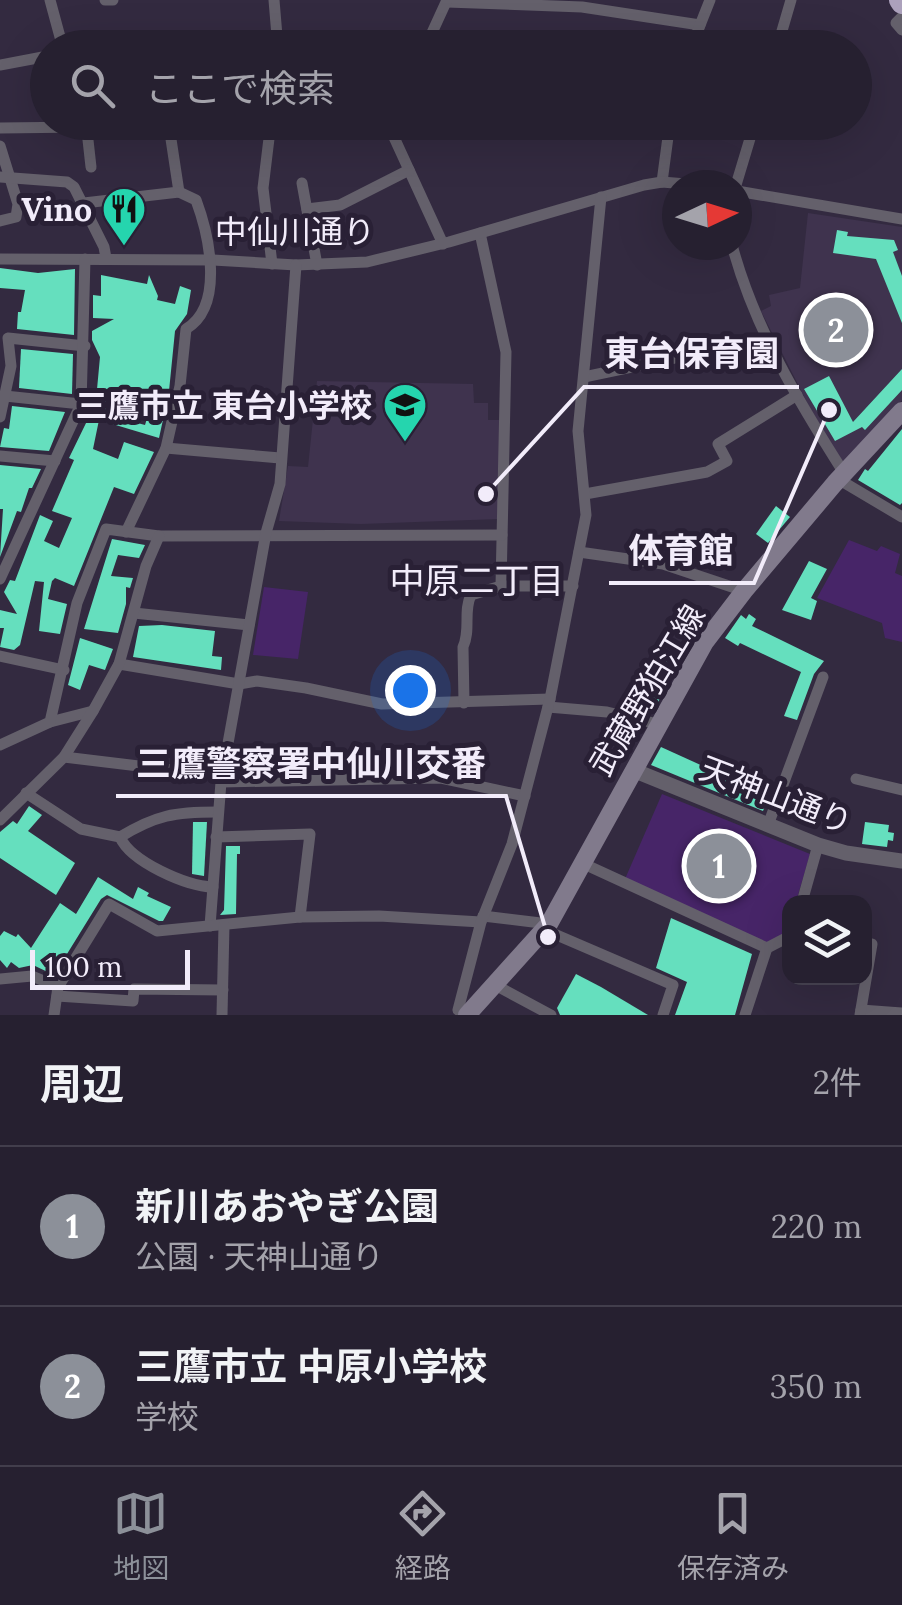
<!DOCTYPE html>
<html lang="ja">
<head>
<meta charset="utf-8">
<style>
	:root { --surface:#262030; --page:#2e2838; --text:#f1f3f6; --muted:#a4a3ab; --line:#423e4c; --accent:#8c9099 }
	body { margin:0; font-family:Lora,"Noto Sans JP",serif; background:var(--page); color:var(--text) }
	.controls { position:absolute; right:30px; bottom:30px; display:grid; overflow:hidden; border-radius:20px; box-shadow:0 10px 40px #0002 }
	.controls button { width:90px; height:90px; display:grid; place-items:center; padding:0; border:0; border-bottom:2px solid var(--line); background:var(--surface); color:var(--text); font:50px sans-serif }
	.compass { position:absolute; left:662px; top:170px; width:90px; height:90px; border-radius:50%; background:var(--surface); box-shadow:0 10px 40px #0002; rotate:86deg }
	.scale { position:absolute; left:30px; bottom:25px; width:160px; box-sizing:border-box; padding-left:10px; border:5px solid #f2ecfa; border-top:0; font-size:28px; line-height:35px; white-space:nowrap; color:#f2ecfa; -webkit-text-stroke:8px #292035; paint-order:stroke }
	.you { position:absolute; left:410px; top:690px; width:35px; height:35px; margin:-25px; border:8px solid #fff; border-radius:50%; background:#1a73e8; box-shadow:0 0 0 15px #1a73e833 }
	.badge { display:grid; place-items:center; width:65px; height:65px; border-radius:50%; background:var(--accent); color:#fff; font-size:32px; font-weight:700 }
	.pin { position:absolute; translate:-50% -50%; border:5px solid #fff; box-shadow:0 2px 10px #0006 }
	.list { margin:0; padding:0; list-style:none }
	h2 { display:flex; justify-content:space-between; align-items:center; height:130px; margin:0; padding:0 40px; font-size:42px }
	h2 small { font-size:32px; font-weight:400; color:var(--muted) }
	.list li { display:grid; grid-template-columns:65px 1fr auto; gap:30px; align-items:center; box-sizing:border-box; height:160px; padding:0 40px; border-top:2px solid var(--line) }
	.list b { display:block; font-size:38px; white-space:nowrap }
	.list p { margin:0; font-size:32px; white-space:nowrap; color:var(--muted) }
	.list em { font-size:32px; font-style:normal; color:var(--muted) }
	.icon { flex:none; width:55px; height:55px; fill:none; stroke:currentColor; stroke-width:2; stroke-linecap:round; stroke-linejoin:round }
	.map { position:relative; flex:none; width:902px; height:1015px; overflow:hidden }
	.search { position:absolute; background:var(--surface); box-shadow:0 10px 40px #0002; left:30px; right:30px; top:30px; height:110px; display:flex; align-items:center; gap:25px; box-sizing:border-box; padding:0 35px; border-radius:55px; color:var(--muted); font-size:38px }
	.sheet { height:450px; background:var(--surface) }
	nav { display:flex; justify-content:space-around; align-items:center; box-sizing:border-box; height:140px; border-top:2px solid var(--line); background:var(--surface); font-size:28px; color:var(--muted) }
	nav a { display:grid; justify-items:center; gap:5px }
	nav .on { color:var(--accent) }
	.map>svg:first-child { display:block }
	.built { fill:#3f334e }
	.green { fill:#472568 }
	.building { fill:#65dfbe }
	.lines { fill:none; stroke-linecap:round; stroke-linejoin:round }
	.minor { stroke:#64606b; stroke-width:11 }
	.tertiary { stroke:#64606b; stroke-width:15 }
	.secondary { stroke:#817a8c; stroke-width:18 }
	.motorway { stroke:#aca1bc; stroke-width:22 }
	.labels { text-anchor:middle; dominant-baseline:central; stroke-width:10; stroke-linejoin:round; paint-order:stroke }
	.poi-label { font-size:32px; font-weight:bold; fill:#f2ecfa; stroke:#292035; text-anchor:end }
	.street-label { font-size:32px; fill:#f2ecfa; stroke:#292035 }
	.neighbourhood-label { font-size:35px; fill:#f2ecfa; stroke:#292035 }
	.leader { fill:none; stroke:#f2ecfa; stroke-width:4 }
	.callout-dot { fill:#f2ecfa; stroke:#292035; stroke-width:4 }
	.callout-label { font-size:35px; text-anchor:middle; font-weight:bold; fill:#f2ecfa; stroke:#292035; stroke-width:10; stroke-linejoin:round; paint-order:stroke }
</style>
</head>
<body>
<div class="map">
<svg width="902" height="1015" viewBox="0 0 902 1015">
	<rect width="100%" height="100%" fill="#332a40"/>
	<g class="built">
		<path d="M808,213L902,227V400L843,465L828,444L761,311L771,306L769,295L800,288Z"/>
		<path d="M317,381L473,384L474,403H488V420H500L498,519L361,524L279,521L288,466L308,467Z"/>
	</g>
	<g class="green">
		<path d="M849,540L877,551L881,546L900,554L895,573L902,576V642L885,638L882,623L817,598Z"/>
		<path d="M264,587L308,592L298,659L253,655Z"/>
		<path d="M662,794L810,854L796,902H790L787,933L766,943L625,879Z"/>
	</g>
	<g class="building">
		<path d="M837,230L848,232L847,236L894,240L898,250L893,252L902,276V323L876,259L833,253Z"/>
		<path d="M0,268L38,273L75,269L74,335L17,329L18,312H21L25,290L0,288Z"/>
		<path d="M101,275L147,284L149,275L158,296L157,300L175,304L180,286L191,290L187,314L175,331L169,391L116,392L133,397L130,421L145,425L152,402L166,406L159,438L99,420L93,449L118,459L124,442L154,452L134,494L114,487L74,586L55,578L52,581L48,599L67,604L60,634L39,631L44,582L35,581L20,645L14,650L0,647L4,628H0V610L17,614L4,592L10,580L15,581L40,515L53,521L44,541L59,548L72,518L52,511L74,460L69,458L87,421H84L90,399L96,400L100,357L92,340V331L114,319L93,318V295L101,296Z"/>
		<path d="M21,349L73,354L72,394L19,388Z"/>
		<path d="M902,369V390L865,430L862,427L835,441L804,389L829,376L853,422Z"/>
		<path d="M12,406L65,412L49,451L0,447L4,428L9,429Z"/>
		<path d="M902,429V503L900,505L858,480L865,469L868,471Z"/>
		<path d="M0,465L41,469L32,488H29L21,512L17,511L0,557L3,509H0Z"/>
		<path d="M776,506L790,517L768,543L756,534Z"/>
		<path d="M112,539L145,545L139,558L118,555L111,576L133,578L130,588L126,587V604L118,633L84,629Z"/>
		<path d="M809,561L827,569L811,598L817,601L811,620L782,610Z"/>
		<path d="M749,614L756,619L752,626L824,661L814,674L797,720L784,716L801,672L740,643L738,646L725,638L741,615L746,619Z"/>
		<path d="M162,625L215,631L212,656L222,657L221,670L133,657L139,626Z"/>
		<path d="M80,638L113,649L105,670L89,665L80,690L68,685Z"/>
		<path d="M678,642L688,648L652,713L642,711L639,709L649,692L646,690L651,682L654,683Z"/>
		<path d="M661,747L769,796L763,811L651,765Z"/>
		<path d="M29,806L42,815L28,831L75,863L56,895L0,858V832L13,821L17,824Z"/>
		<path d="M193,822H207L204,876L192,874Z"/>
		<path d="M865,822L889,825L888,832L894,833L893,841L888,840L887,847L862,844Z"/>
		<path d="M226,846H240V854H237L236,914L220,915L224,910Z"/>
		<path d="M98,877L133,899L138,887L149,893L147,896L171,907L163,921H159L107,895L101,899L54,975L33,965L19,968L11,962L7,968L0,960V936L4,931L16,937L18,934L31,948L60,903L76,914Z"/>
		<path d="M671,918L752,954L735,1015H675L687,982L656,968Z"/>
		<path d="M576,974L601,987L648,1015H560L557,1008Z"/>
	</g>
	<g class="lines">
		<g class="minor">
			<path d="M50,0L63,48"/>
			<path d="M105,0H113"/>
			<path d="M274,0L278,48"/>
			<path d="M447,2L582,7L700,25"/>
			<path d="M902,17L896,23L902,30"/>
			<path d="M425,48L447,0"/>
			<path d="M691,48L710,0"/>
			<path d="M777,48L791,0"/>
			<path d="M0,65L48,56"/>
			<path d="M86,122L91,167"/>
			<path d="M271,122L263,188L272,264"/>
			<path d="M387,122L443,244"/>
			<path d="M0,128L169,126"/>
			<path d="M0,146L18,204L16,217L0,221"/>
			<path d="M0,177L67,182L74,187L104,247L106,258"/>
			<path d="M662,182L670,122"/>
			<path d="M302,183L317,265"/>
			<path d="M736,185L755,122"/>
			<path d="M737,191L902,219"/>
			<path d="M84,203L179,192L169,126L197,122"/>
			<path d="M307,209L340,205L409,170"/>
			<path d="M480,233L506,352L501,586"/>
			<path d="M732,245C754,327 798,401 844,473"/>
			<path d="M0,259L213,260L296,265L367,262L449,242L644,185L662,182L698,185"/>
			<path d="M584,377L766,339"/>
			<path d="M5,396L81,404"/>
			<path d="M0,417L11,366L8,338L85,346"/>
			<path d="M166,448L280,458"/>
			<path d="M0,456L55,461"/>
			<path d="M838,479L902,517"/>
			<path d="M585,494L707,472L727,461L718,444L797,395"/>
			<path d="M126,532L166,448L180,386L186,329C225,306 209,235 196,200L179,192"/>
			<path d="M579,552L663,564L744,591"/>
			<path d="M0,579L81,404L85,259"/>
			<path d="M134,613L249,625"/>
			<path d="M0,656L64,670"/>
			<path d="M119,664L239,684L257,681L306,688L382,704L550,699"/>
			<path d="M464,703L463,647C471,630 463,611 471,595L501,586H573"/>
			<path d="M548,707L607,712L658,724"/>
			<path d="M50,722L93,711"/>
			<path d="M0,745L50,722L77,603L106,529L159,536L502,535"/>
			<path d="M64,757L222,776"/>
			<path d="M856,779L902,790"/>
			<path d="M221,782L441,778L525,796"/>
			<path d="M26,793L81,829L120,837C156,815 175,812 217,812"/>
			<path d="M0,820L64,757L93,711L119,664L146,566L159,536"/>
			<path d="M768,825L823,677"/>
			<path d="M120,837C131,862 186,886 213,887"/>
			<path d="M216,837L310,834L300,917"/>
			<path d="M584,864L767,948"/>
			<path d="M802,902L818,845"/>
			<path d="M483,916L549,924"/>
			<path d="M210,926L221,782L266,533L280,484L296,265"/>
			<path d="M545,930L673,985L663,1015"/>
			<path d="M0,979L32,976L58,987"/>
			<path d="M495,985L551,1015"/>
			<path d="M57,996L133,1001L134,989L223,990"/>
			<path d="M861,1010L902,1013"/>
			<path d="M54,1015L58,987L109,904L157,931L300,917L379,916L481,922"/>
			<path d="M222,1015L224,925"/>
			<path d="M465,1015L458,1010L481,922L512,844L550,699L586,515L578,431L601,197"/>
			<path d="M745,1015L767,948L790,936"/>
			<path d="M860,1015L872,944L864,942"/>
		</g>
		<path class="tertiary" d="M633,770L818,845L846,853L902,861"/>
		<path class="secondary" d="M467,1015L549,924L705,642L744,591L835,483L902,411"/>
		<path class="motorway" d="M900,0L902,3"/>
	</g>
	<defs>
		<symbol id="restaurant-pin" viewBox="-11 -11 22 30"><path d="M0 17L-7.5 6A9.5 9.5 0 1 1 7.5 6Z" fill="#25d5ae" stroke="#292035"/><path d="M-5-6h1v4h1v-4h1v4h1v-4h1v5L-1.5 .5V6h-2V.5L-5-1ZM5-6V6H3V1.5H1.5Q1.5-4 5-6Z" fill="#111"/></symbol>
		<symbol id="school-pin" viewBox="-11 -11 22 30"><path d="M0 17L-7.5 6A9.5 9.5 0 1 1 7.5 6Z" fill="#25d5ae" stroke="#292035"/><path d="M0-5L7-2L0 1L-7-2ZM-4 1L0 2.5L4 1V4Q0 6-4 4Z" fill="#111"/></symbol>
	</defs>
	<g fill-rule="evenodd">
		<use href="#restaurant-pin" x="99" y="184" width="50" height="68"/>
		<use href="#school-pin" x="380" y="380" width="50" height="68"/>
	</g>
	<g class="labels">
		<g class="poi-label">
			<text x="92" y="209">Vino</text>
			<text x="372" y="405">三鷹市立 東台小学校</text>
		</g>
		<g class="street-label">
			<text x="295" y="231">中仙川通り</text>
			<text transform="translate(647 690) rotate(-59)">武蔵野狛江線</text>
			<text transform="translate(776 795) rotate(21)">天神山通り</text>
		</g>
		<g class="neighbourhood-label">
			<text x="477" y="580">中原二丁目</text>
		</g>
	</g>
	<path class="leader" d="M486 494L584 387H799M829 410L754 583H609M548 937L506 796H116"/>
	<g class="callout-dot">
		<circle cx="486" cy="494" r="10"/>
		<circle cx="829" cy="410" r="10"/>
		<circle cx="548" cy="937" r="10"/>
	</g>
	<g class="callout-label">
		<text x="692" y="366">東台保育園</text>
		<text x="681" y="563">体育館</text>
		<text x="311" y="776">三鷹警察署中仙川交番</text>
	</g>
</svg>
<div class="controls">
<button><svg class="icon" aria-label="layers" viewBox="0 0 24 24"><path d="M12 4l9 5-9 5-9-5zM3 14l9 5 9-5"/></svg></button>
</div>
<svg class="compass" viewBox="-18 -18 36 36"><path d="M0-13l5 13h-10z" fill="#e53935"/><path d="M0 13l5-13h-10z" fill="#a4a3ab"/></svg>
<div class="scale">100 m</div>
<div class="you"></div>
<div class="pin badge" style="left:719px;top:866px">1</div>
<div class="pin badge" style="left:836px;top:330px">2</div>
<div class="search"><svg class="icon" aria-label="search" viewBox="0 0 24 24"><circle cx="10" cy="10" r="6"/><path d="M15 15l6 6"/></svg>ここで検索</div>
</div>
<section class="sheet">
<h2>周辺<small>2件</small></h2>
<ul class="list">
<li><span class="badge">1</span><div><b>新川あおやぎ公園</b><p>公園 · 天神山通り</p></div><em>220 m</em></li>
<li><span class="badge">2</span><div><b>三鷹市立 中原小学校</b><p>学校</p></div><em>350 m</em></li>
</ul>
</section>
<nav>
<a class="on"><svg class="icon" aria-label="map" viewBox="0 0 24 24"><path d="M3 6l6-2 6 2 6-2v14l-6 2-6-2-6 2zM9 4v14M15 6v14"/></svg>地図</a>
<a><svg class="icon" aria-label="directions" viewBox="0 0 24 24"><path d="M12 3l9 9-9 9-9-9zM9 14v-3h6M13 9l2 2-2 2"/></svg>経路</a>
<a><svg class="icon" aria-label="saved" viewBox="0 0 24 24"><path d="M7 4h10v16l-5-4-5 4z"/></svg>保存済み</a>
</nav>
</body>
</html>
